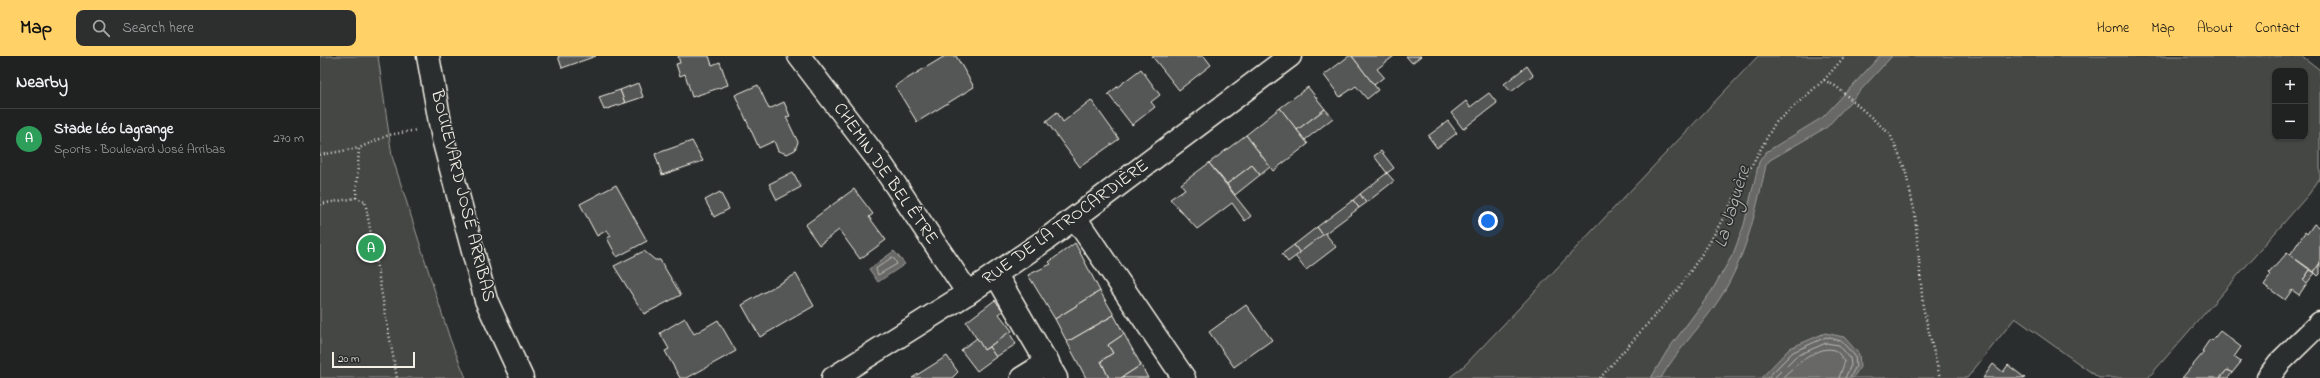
<!DOCTYPE html>
<html lang="en">
<head>
<meta charset="utf-8">
<style>
	:root { --surface:#202222; --page:#2d2f2f; --text:#f1f3f6; --muted:#a2a4a5; --line:#3d3f40; --accent:#ffd166 }
	body { margin:0; font-family:"Indie Flower",sans-serif; background:var(--page); color:var(--text) }
	.controls { position:absolute; right:12px; top:12px; display:grid; overflow:hidden; border-radius:8px; box-shadow:0 1px 3px #0004 }
	.controls button { width:36px; height:36px; display:grid; place-items:center; padding:0; border:0; border-bottom:1px solid var(--line); background:var(--surface); color:var(--text); font:20px sans-serif }
	.scale { position:absolute; left:12px; bottom:10px; width:83px; box-sizing:border-box; padding-left:4px; border:2px solid #f4f1e8; border-top:0; font-size:11px; line-height:14px; white-space:nowrap; color:#f4f1e8; -webkit-text-stroke:3px #2a2d2e; paint-order:stroke }
	.you { position:absolute; left:1168px; top:165px; width:14px; height:14px; margin:-10px; border:3px solid #fff; border-radius:50%; background:#1a73e8; box-shadow:0 0 0 6px #1a73e833 }
	.badge { display:grid; place-items:center; width:26px; height:26px; border-radius:50%; background:var(--accent); color:#fff; font-size:13px; font-weight:700 }
	.pin { position:absolute; translate:-50% -50%; border:2px solid #fff; box-shadow:0 1px 4px #0006 }
	.list { margin:0; padding:0; list-style:none }
	h2 { display:flex; justify-content:space-between; align-items:center; height:52px; margin:0; padding:0 16px; font-size:17px }
	h2 small { font-size:13px; font-weight:400; color:var(--muted) }
	.list li { display:grid; grid-template-columns:26px 1fr auto; gap:12px; align-items:center; box-sizing:border-box; height:60px; padding:0 16px; border-top:1px solid var(--line) }
	.list b { display:block; font-size:15px; white-space:nowrap }
	.list p { margin:0; font-size:13px; white-space:nowrap; color:var(--muted) }
	.list em { font-size:13px; font-style:normal; color:var(--muted) }
	.icon { flex:none; width:22px; height:22px; fill:none; stroke:currentColor; stroke-width:2; stroke-linecap:round; stroke-linejoin:round }
	.map { position:relative; flex:none; width:2000px; height:322px; overflow:hidden }
	header { display:flex; align-items:center; gap:24px; box-sizing:border-box; height:56px; padding:0 20px; background:var(--accent); color:#111 }
	header strong { font-size:19px }
	nav { display:flex; gap:22px; margin-inline-start:auto; font-size:14px }
	.search { width:280px; height:36px; background:var(--page); display:flex; align-items:center; gap:10px; box-sizing:border-box; padding:0 14px; border-radius:8px; color:var(--muted); font-size:15px }
	main { display:flex }
	aside { flex:1; background:var(--surface) }
	.map>svg:first-child { display:block }
	.green { fill:#444645; stroke:#9c9c96; fill-rule:evenodd }
	.water { fill:#676866; stroke:#9f9f9a }
	.lines { fill:none; stroke-linecap:round; stroke-linejoin:round }
	.shore { stroke:#bcbab4; stroke-width:1 }
	.building { fill:#555756; stroke:#f4f1e8 }
	.minor-casing { stroke:#f4f1e8; stroke-width:25 }
	.path { stroke:#f4f1e8; stroke-width:2.5; stroke-dasharray:1 3; stroke-linecap:butt }
	.minor { stroke:#2a2d2e; stroke-width:22 }
	.labels { text-anchor:middle; dominant-baseline:central; stroke-width:3; stroke-linejoin:round; paint-order:stroke }
	.street-label { font-size:18px; fill:#f4f1e8; stroke:#2a2d2e }
	.water-label { font-size:19px; font-style:italic; fill:#b5b3ae; stroke:#2a2d2e }
</style>
</head>
<body>
<header>
<strong>Map</strong>
<div class="search"><svg class="icon" aria-label="search" viewBox="0 0 24 24"><circle cx="10" cy="10" r="6"/><path d="M15 15l6 6"/></svg>Search here</div>
<nav><a>Home</a><a>Map</a><a>About</a><a>Contact</a></nav>
</header>
<main>
<aside>
<h2>Nearby<small></small></h2>
<ul class="list">
<li><span class="badge" style="background:#2e9e5b">A</span><div><b>Stade Léo Lagrange</b><p>Sports · Boulevard José Arribas</p></div><em>270 m</em></li>
</ul>
</aside>
<div class="map">
<svg width="2000" height="322" viewBox="0 0 2000 322">
	<rect width="100%" height="100%" fill="#2a2d2e"/>
	<filter id="ink" filterUnits="userSpaceOnUse"><feTurbulence type="fractalNoise" baseFrequency=".025" numOctaves="2"/><feDisplacementMap in="SourceGraphic" scale="8" xChannelSelector="R" yChannelSelector="G"/><feConvolveMatrix kernelMatrix="1 2 1 2 8 2 1 2 1" color-interpolation-filters="sRGB"/></filter>
	<g filter="url(#ink)">
		<g class="green">
			<path d="M0,0H58L72,100L130,283L146,322H0Z"/>
			<path d="M1438,0H1982L2000,14V122L1989,138L1828,322H1779L1695,262L1647,322H1129L1145,309ZM1955,15H1985V81H1955Z"/>
		</g>
		<g class="water">
			<path d="M1560,0H1572L1507,71L1450,104L1446,109C1435,160 1424,209 1394,251C1376,276 1356,296 1341,322H1331L1347,295L1391,236L1413,198L1424,169L1439,106L1446,96L1503,61Z"/>
			<path d="M574,195L585,208L558,226L549,213Z"/>
			<path d="M1505,277L1524,281L1539,298L1540,311L1533,322H1441L1470,292Z"/>
		</g>
		<g class="lines">
			<g class="shore">
				<path d="M573,201L577,208L558,219L556,213Z"/>
				<path d="M1447,322L1473,296L1506,281L1521,285L1535,300L1536,310L1530,322"/>
				<path d="M1454,322L1476,300L1506,287L1519,289L1530,302L1531,309L1525,322"/>
				<path d="M1462,322C1472,312 1501,286 1516,295C1519,297 1522,302 1525,305L1519,322"/>
			</g>
		</g>
		<g class="building">
			<path d="M238,0H276L242,12Z"/>
			<path d="M358,0H389L392,9L400,6L408,29L372,41L365,18L360,20L356,8L360,7Z"/>
			<path d="M625,0H636L654,31L597,66L575,30Z"/>
			<path d="M832,0H884L891,9L859,34Z"/>
			<path d="M1029,0H1032L1058,34L1047,43L1036,30L1020,41L1004,19Z"/>
			<path d="M1032,0H1074L1057,13L1064,21L1054,29Z"/>
			<path d="M1086,0H1101L1092,7Z"/>
			<path d="M1207,10L1213,19L1191,36L1184,28Z"/>
			<path d="M821,13L840,39L831,46L835,51L812,69L788,38Z"/>
			<path d="M318,27L323,41L305,47L300,34Z"/>
			<path d="M438,29L449,53L464,46L470,60L466,61L478,86L475,94L467,98L458,95L454,85L439,92L415,39Z"/>
			<path d="M988,31L1005,53L977,74L960,52Z"/>
			<path d="M300,34L305,47L284,54L279,41Z"/>
			<path d="M1169,37L1177,47L1143,73L1131,57L1146,45L1150,51Z"/>
			<path d="M771,44L799,83L760,111L726,65L737,56L743,66Z"/>
			<path d="M960,52L988,88L953,115L926,79Z"/>
			<path d="M1005,53L1013,62L985,84L977,74Z"/>
			<path d="M1128,65L1137,77L1117,92L1108,80Z"/>
			<path d="M926,79L950,111L940,119L932,109L907,128L889,107Z"/>
			<path d="M372,85L383,105L342,119L335,98Z"/>
			<path d="M1061,95L1074,112L1067,117L1054,100Z"/>
			<path d="M889,107L931,160L925,165L912,147L877,173L850,143L865,133L861,128Z"/>
			<path d="M932,109L940,119L915,139L907,128Z"/>
			<path d="M473,116L481,131L457,144L449,128Z"/>
			<path d="M1067,117L1074,125L1046,147L1040,138Z"/>
			<path d="M296,129L327,185L297,201L287,182L291,180L287,174L277,180L260,148Z"/>
			<path d="M534,133L553,158L549,161L566,184L540,203L519,174L499,189L485,169Z"/>
			<path d="M400,136L409,153L394,161L385,144Z"/>
			<path d="M1040,138L1046,147L1039,152L1033,144Z"/>
			<path d="M1033,144L1039,152L1003,179L997,171Z"/>
			<path d="M1994,168L2000,172V207L1994,216L1970,199L1985,176L1987,178Z"/>
			<path d="M997,171L1003,179L980,197L974,189Z"/>
			<path d="M1005,177L1016,191L986,214L975,200Z"/>
			<path d="M755,187L780,235L735,263L708,219L731,208L729,206Z"/>
			<path d="M974,189L980,197L968,206L962,198Z"/>
			<path d="M324,195L335,204H340L361,239L324,258L294,210Z"/>
			<path d="M1967,197L1990,214L1983,224L1987,227L1979,239L1972,234L1965,244L1944,229L1951,219L1949,217Z"/>
			<path d="M2000,207V218L1998,220L1994,216Z"/>
			<path d="M1990,214L1995,217L1987,227L1983,224Z"/>
			<path d="M476,218L494,250L440,281L422,249Z"/>
			<path d="M780,235L794,259L747,286L735,263Z"/>
			<path d="M675,244L683,255L679,258L692,275L664,294L646,266Z"/>
			<path d="M926,249L952,284L914,311L889,276Z"/>
			<path d="M794,259L804,278L788,289L793,297L781,305L789,322H766L747,286Z"/>
			<path d="M365,262L374,278L398,264L416,295L367,322H360L345,295L349,293L340,277Z"/>
			<path d="M1900,275L1921,291L1914,301L1921,306L1912,317L1907,314L1900,322H1862L1884,296L1882,295L1890,283L1892,285Z"/>
			<path d="M689,276L696,288L676,301L669,291Z"/>
			<path d="M804,278L821,309L801,322H789L781,305L793,297L788,289Z"/>
			<path d="M657,282L664,294L669,291L676,301L657,315L641,294Z"/>
			<path d="M627,300L638,316L632,322H592Z"/>
			<path d="M1673,308L1683,316L1688,309L1705,322H1663Z"/>
			<path d="M821,309L828,322H801Z"/>
			<path d="M1907,314L1912,317L1908,322H1900Z"/>
		</g>
		<g class="lines">
			<defs>
				<g id="minor">
					<path d="M108,0L123,83L166,244L202,322"/>
					<path d="M479,0L562,109L648,237"/>
					<path d="M756,163L864,322"/>
					<path d="M676,219L736,322"/>
					<path d="M513,322L648,237L724,185L970,0"/>
					<path d="M702,322L728,306"/>
					<path d="M1948,322L1959,307L2000,267"/>
				</g>
			</defs>
			<use href="#minor" class="minor-casing"/>
			<g class="path">
				<path d="M1504,24L1517,31L1570,78L1585,113L1595,158L1603,251L1620,322"/>
				<path d="M0,99L39,92"/>
				<path d="M36,142L39,92L69,79L97,74"/>
				<path d="M0,148L36,142L45,145L77,322"/>
				<path d="M1280,322L1359,232L1390,186L1455,67L1504,24L1525,0"/>
			</g>
			<use href="#minor" class="minor"/>
		</g>
	</g>
	<g class="labels">
		<g class="street-label">
			<text transform="translate(565 118) rotate(55)">CHEMIN DE BEL ÊTRE</text>
			<text transform="translate(142 140) rotate(76)">BOULEVARD JOSÉ ARRIBAS</text>
			<text transform="translate(746 167) rotate(-36)">RUE DE LA TROCARDIÈRE</text>
		</g>
		<g class="water-label">
			<text transform="translate(1413 151) rotate(-73)">La Jaguère</text>
		</g>
	</g>
</svg>
<div class="controls">
<button>+</button>
<button>−</button>
</div>
<div class="scale">20 m</div>
<div class="you"></div>
<div class="pin badge" style="left:51px;top:192px;background:#2e9e5b">A</div>
</div>
</main>
</body>
</html>
